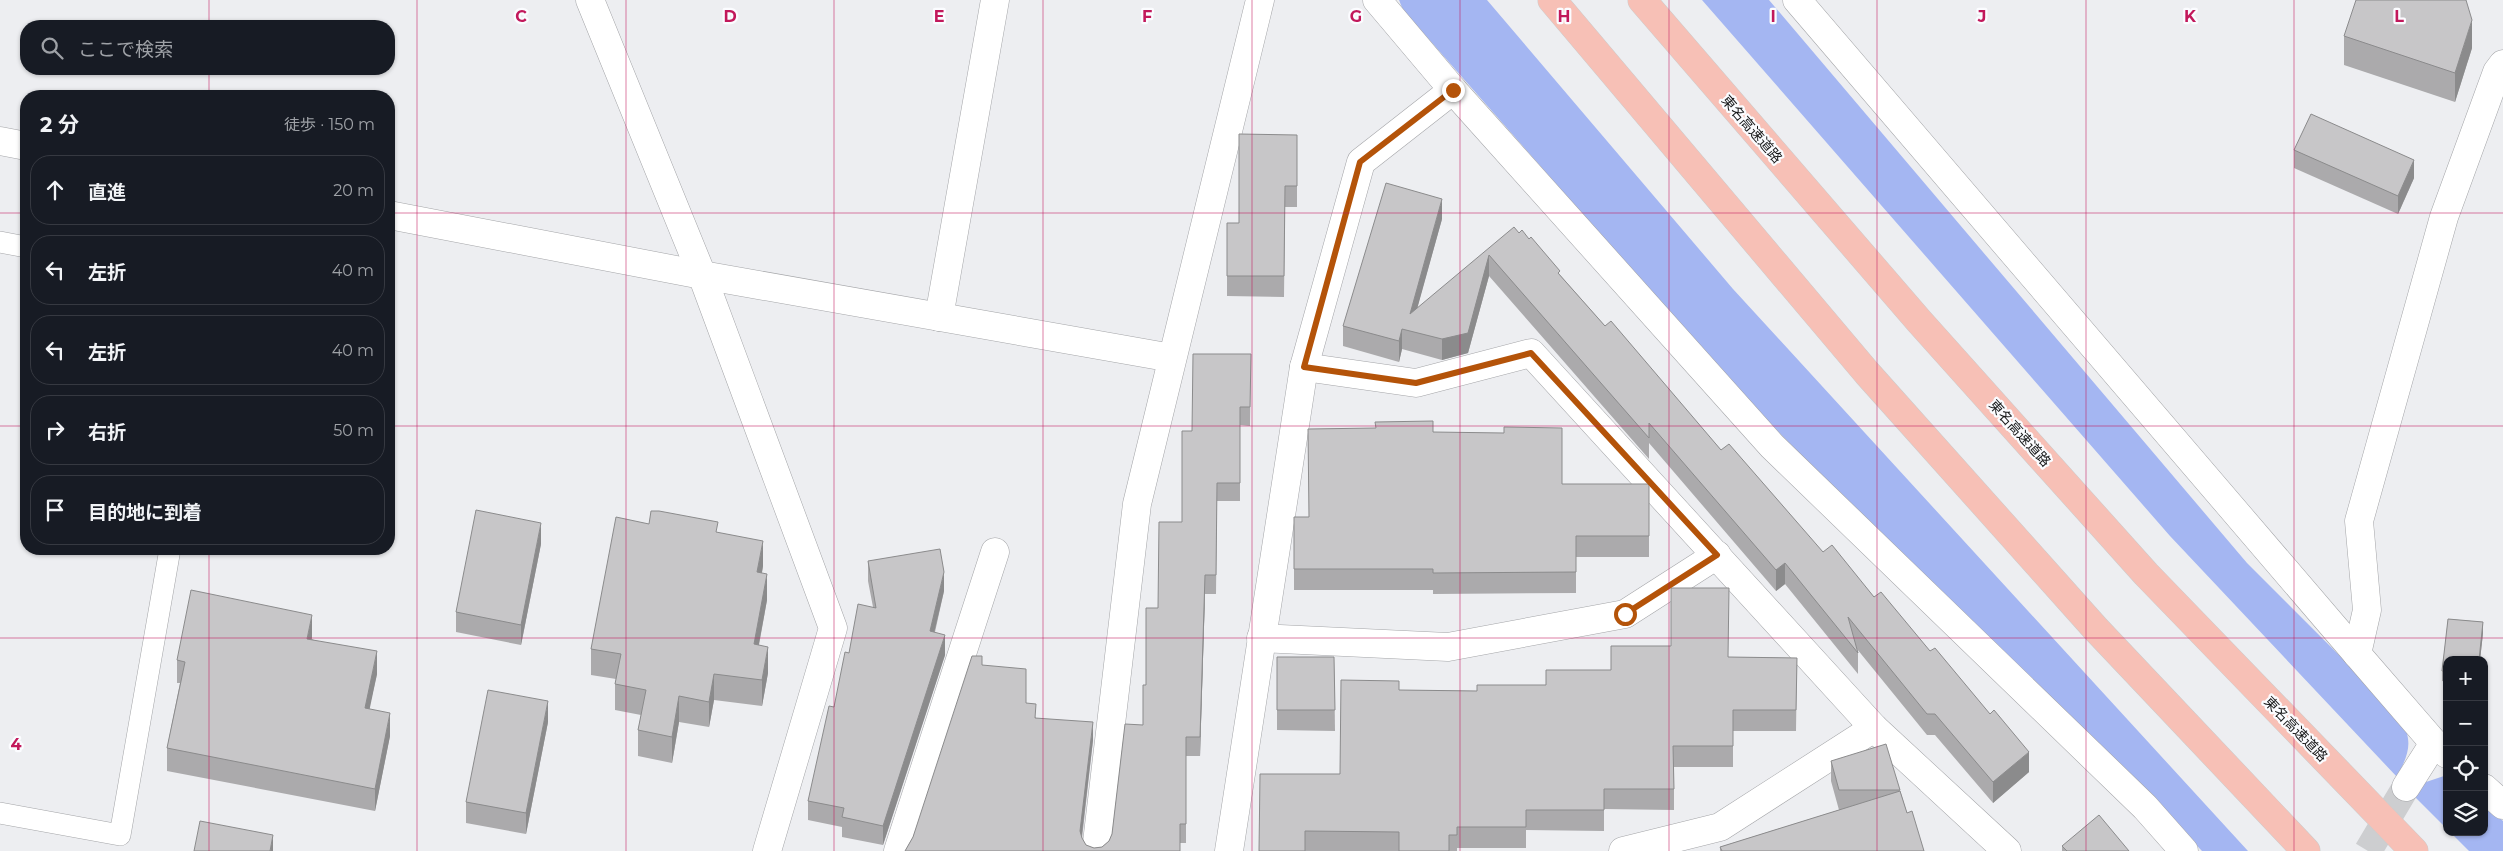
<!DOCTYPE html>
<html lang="ja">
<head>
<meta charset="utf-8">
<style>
	:root { --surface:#171b24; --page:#242831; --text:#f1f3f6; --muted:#9ea1a6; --line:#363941 }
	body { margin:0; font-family:Montserrat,"Noto Sans JP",sans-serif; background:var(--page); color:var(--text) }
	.controls { position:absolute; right:15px; bottom:15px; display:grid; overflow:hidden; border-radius:10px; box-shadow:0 1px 4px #0004 }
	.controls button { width:45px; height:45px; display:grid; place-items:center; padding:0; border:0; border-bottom:1px solid var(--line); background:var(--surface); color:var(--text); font:25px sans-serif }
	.stop { position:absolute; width:15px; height:15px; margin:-11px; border:4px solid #b45309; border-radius:50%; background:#fff }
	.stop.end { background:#b45309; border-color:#fff; box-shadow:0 1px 5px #0008 }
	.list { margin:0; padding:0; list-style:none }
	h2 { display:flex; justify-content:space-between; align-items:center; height:65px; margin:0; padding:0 20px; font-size:21px }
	h2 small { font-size:16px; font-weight:400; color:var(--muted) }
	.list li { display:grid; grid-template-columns:32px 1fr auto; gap:15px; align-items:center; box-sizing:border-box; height:70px; margin:0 10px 10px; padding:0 10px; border:1px solid var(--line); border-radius:20px }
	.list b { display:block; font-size:19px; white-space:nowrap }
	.list em { font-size:16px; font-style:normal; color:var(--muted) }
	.icon { flex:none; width:28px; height:28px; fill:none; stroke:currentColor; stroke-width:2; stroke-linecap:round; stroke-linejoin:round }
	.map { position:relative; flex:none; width:2503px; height:851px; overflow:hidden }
	.search { position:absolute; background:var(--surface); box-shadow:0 1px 4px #0004; left:20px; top:20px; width:375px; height:55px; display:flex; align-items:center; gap:12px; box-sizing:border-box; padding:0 18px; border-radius:20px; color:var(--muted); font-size:19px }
	.panel { position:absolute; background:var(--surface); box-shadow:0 1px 4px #0004; left:20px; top:90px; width:375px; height:465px; border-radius:20px }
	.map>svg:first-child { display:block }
	.forest { fill:#a4b6f2 }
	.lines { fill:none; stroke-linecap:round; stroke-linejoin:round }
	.street-tunnel { stroke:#cdced0; stroke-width:28; stroke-dasharray:28 14; stroke-linecap:butt }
	.lane-casing { stroke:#a4a5a8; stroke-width:22 }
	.street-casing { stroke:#a4a5a8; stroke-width:29 }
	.highway-casing { stroke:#ccc; stroke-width:29 }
	.lane { stroke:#fff; stroke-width:21 }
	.street { stroke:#fff; stroke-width:28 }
	.highway { stroke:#f7c0b6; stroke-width:28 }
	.wall { fill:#abaaac }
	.shaded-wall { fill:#8b8b8c }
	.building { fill:#c7c6c8; stroke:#8b8b8c }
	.route { stroke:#b45309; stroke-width:6 }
	.grid { fill:none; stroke:#c2185b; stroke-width:1; stroke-opacity:0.55 }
	.labels { text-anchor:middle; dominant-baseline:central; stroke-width:4.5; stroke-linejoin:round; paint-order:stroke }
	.street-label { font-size:14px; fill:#161718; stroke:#fbfcff }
	.grid-label { font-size:16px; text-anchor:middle; font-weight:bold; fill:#c2185b; stroke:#fbfcff; stroke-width:4.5; stroke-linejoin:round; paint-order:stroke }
</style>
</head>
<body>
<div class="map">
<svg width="2503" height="851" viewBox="0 0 2503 851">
	<rect width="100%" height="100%" fill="#edeef1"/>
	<g class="forest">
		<path d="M1399,0H1487L1733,289L2248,851H2202L2127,773L1904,559L1740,393L1403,10Z"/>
		<path d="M1702,0H1769L2247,563L2400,716C2413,742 2410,751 2397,777L2170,536Z"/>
		<path d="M2447,775V829L2414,796L2423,783Z"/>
		<path d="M2484,804L2503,821V851H2469L2450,832H2484Z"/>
	</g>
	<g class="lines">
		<path class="street-tunnel" d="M2368,851L2406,787"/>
		<defs>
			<g id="lane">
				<path d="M0,242L26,247"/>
				<path d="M0,813L120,835L170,549"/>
			</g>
			<g id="street">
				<path d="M590,0L702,275L833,628L767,851"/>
				<path d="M1377,0L1453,90L1772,446L2145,807L2184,851"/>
				<path d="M1797,0L2357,654L2434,743L2447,754"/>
				<path d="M0,141L26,146"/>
				<path d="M389,215L702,275L1172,358"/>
				<path d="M939,317L995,0"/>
				<path d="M1304,367L1416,383L1531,353L1874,728L2007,851"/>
				<path d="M1261,638L1448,647L1625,614L1717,555"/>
				<path d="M2357,654L2367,610L2359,521L2444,217L2497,72L2503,64"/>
				<path d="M2406,787L2434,743"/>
				<path d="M2484,788L2503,805"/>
				<path d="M898,851L995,552"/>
				<path d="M1096,851L1137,504L1260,0"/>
				<path d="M1229,851L1304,367L1361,162L1453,90"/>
				<path d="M1623,851L1720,827L1874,728"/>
			</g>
			<g id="highway">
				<path d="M1552,0L1867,373L2095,628L2306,851"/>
				<path d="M1642,0L1919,321L2146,574L2414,851"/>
			</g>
		</defs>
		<use href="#lane" class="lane-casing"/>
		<use href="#street" class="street-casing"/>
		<use href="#highway" class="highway-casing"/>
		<use href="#lane" class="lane"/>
		<use href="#street" class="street"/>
		<use href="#highway" class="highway"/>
	</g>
	<g class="wall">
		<path d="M2344,36L2472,48L2455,102L2344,65Z"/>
		<path d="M1297,135V207H1285L1284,297L1227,296V223H1239Z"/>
		<path d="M2294,150L2414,178L2398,214L2294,168Z"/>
		<path d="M1442,219L1417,308L1519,233L1560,275L1605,326L1721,450L1823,552L1874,597L2029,772L1993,803L1935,735H1927L1857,649L1858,653V674L1785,584L1776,591L1649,443V459L1489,276L1468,353L1442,360L1402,349L1399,362L1343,346V326Z"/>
		<path d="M1251,354L1250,426L1240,425V501H1217L1216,594H1205L1200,756H1186V843H1180V851H905L913,837L982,665L1026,703L1036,718L1093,740L1082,839L1086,845L1094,848L1102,847L1109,841L1112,834L1143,725L1146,685L1158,608L1182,522L1192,431Z"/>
		<path d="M1376,428L1433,432L1562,484H1649V557H1576V593L1433,594V590H1294V517H1309Z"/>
		<path d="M649,524L718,533L763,566L762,573L767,600L759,645L768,673L762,706L714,700L709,727L679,722L672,763L638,756V730L641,715L615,710V684L616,679L591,675V649Z"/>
		<path d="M541,544L521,645L456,632V612Z"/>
		<path d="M868,561L944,591L935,632L945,655L883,845L842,837V827L808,820V801L849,653L873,607L868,581Z"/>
		<path d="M2448,619L2483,622V633L2480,660H2447V682L2442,681V671Z"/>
		<path d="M312,637V639L377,674L369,709L390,736L375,811L167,771V748L180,683H177V660Z"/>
		<path d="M1277,657H1334L1335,731L1277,730Z"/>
		<path d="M1728,657L1797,658L1796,731H1733V767H1674V810L1604,809V831L1526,830V848H1457V851H1259L1340,774L1399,690L1477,691L1546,685L1611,670Z"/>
		<path d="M548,722L526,834L466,823V802Z"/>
		<path d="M1831,761L1900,790L1907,813L1924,851H1720V847L1839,810L1831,781Z"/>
		<path d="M2062,846L2129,851H2062Z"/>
	</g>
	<g class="shaded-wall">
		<path d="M2472,20V48L2455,102V73Z"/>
		<path d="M2414,160V178L2398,214V196Z"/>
		<path d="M1442,199V219L1411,331L1410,314Z"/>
		<path d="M1489,255V276L1468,353L1442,360V339Z"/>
		<path d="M1402,329V349L1399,362V341Z"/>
		<path d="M541,523V544L521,645V625Z"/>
		<path d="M763,541V566L757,598V572Z"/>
		<path d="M1785,563V584L1776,591V570Z"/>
		<path d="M944,572V591L930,650V631Z"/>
		<path d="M767,574V600L754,670V644Z"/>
		<path d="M1205,575V594L1200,756V737Z"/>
		<path d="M312,615V637L307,661V639Z"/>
		<path d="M2483,622V633L2480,660H2479Z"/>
		<path d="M945,635V655L883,845V826Z"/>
		<path d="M768,647V673L762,706V680Z"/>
		<path d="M377,651V674L365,731V708Z"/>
		<path d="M714,674V700L709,727V702Z"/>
		<path d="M679,696V722L672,763V737Z"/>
		<path d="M548,701V722L526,834V813Z"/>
		<path d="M390,713V736L375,811V789Z"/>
		<path d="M1093,722V740L1080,850V831Z"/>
		<path d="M2029,752V772L1993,803V782Z"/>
		<path d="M273,835V851H270Z"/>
	</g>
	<g class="building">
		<path d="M2356,0H2466L2472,20L2455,73L2344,36Z"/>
		<path d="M2311,114L2414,160L2398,196L2294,150Z"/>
		<path d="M1239,134L1297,135V186H1285L1284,276H1227V223H1239Z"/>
		<path d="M1386,183L1442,199L1410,314L1514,227L1519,233L1522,230L1529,239L1531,237L1560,271L1558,273L1605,326L1611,321L1721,450L1729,444L1823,552L1832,545L1874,597L1881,592L1930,651L1935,648L1990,714L1994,710L2029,752L1993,782L1935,714H1927L1848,617L1858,653L1785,563L1776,570L1649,423V438L1489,255L1468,333L1442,339L1402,329L1399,341L1343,326Z"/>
		<path d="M1193,354H1251L1250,407H1240V483H1217L1216,575H1205L1200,737H1186V824H1180V851H905L913,837L972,656H982V665L1026,669V703L1036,704L1035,718L1093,722L1080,831L1082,838L1086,845L1094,848L1102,847L1109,841L1112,834L1125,724L1143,725V685H1146V608H1158L1159,522H1182V431H1192Z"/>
		<path d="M1433,421V432L1504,433V427L1562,428V484H1649V536H1576V572L1433,573V569H1294V517H1309L1308,429L1376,428L1375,422Z"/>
		<path d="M476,510L541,523L521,625L456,612Z"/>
		<path d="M651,511H659L718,522L716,532L763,541L757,572L767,574L754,644L768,647L762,680L714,674L709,702L679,696L672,737L638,730L646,690L615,684L621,654L591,649L616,517L649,524Z"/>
		<path d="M940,549L944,572L930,631L945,635L883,826L842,817L844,808L808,801L829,706L834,707L845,652L849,653L858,604L876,608L868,561Z"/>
		<path d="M1671,588H1729L1728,657L1797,658L1796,710H1733V746H1673L1674,789H1604V810H1526V827H1457V835H1449V851H1399V832L1305,831V851H1259L1260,774H1340L1341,680L1399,681V690L1477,691V685H1546V670H1611V646H1671Z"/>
		<path d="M191,590L312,615L307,639L377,651L365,708L390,713L375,789L167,748L185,662L177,660Z"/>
		<path d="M2448,619L2483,622L2479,660H2447V671H2442Z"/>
		<path d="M1277,657H1334L1335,710H1277Z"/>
		<path d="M488,690L548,701L526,813L466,802Z"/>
		<path d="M1886,744L1900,790H1839L1831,761Z"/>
		<path d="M1900,791L1907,813L1912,811L1924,851H1722L1720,847Z"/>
		<path d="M2099,815L2129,851H2067L2062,846Z"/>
		<path d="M200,821L273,835L270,851H194Z"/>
	</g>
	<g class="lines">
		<path class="route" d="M1453,90L1360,162L1304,367L1416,383L1531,353L1717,555L1625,614"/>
	</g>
	<path class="grid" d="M209,0V26M417,0V851M626,0V851M834,0V851M1043,0V851M1252,0V851M1460,0V851M1669,0V851M1877,0V851M2086,0V851M2294,0V851M209,69V96M0,213H26M389,213H2503M0,426H26M389,426H2503M209,549V851M0,638H2503"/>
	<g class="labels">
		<g class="street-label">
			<text transform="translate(1752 129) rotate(49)">東名高速道路</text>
			<text transform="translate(2020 433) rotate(48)">東名高速道路</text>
			<text transform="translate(2296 729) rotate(46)">東名高速道路</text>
		</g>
	</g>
	<g class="grid-label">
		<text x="521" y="22">C</text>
		<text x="730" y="22">D</text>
		<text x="939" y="22">E</text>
		<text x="1147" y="22">F</text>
		<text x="1356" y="22">G</text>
		<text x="1564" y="22">H</text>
		<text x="1773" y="22">I</text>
		<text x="1982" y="22">J</text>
		<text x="2190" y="22">K</text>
		<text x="2399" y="22">L</text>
		<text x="16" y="750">4</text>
	</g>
</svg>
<div class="controls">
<button>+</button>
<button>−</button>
<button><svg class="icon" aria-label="locate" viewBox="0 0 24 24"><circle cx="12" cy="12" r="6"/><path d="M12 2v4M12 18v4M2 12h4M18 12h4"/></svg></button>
<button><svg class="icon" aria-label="layers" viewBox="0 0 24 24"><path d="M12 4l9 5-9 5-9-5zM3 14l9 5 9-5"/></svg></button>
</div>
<div class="stop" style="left:1625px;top:614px"></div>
<div class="stop end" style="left:1453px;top:90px"></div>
<div class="search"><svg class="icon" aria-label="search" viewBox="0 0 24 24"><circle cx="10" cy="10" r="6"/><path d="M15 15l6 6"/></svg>ここで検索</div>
<section class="panel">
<h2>2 分<small>徒歩 · 150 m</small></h2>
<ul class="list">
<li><svg class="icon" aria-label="ahead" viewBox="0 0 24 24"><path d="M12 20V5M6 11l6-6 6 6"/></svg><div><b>直進</b></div><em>20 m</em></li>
<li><svg class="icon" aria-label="left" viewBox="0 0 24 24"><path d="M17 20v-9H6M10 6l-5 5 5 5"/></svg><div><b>左折</b></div><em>40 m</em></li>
<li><svg class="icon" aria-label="left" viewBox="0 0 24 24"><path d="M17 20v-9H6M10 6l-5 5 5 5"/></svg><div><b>左折</b></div><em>40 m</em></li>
<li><svg class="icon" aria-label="right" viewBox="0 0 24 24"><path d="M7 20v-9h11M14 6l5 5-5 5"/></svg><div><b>右折</b></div><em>50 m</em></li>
<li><svg class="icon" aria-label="arrive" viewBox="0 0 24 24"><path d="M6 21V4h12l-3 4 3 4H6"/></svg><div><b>目的地に到着</b></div></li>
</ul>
</section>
</div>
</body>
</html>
